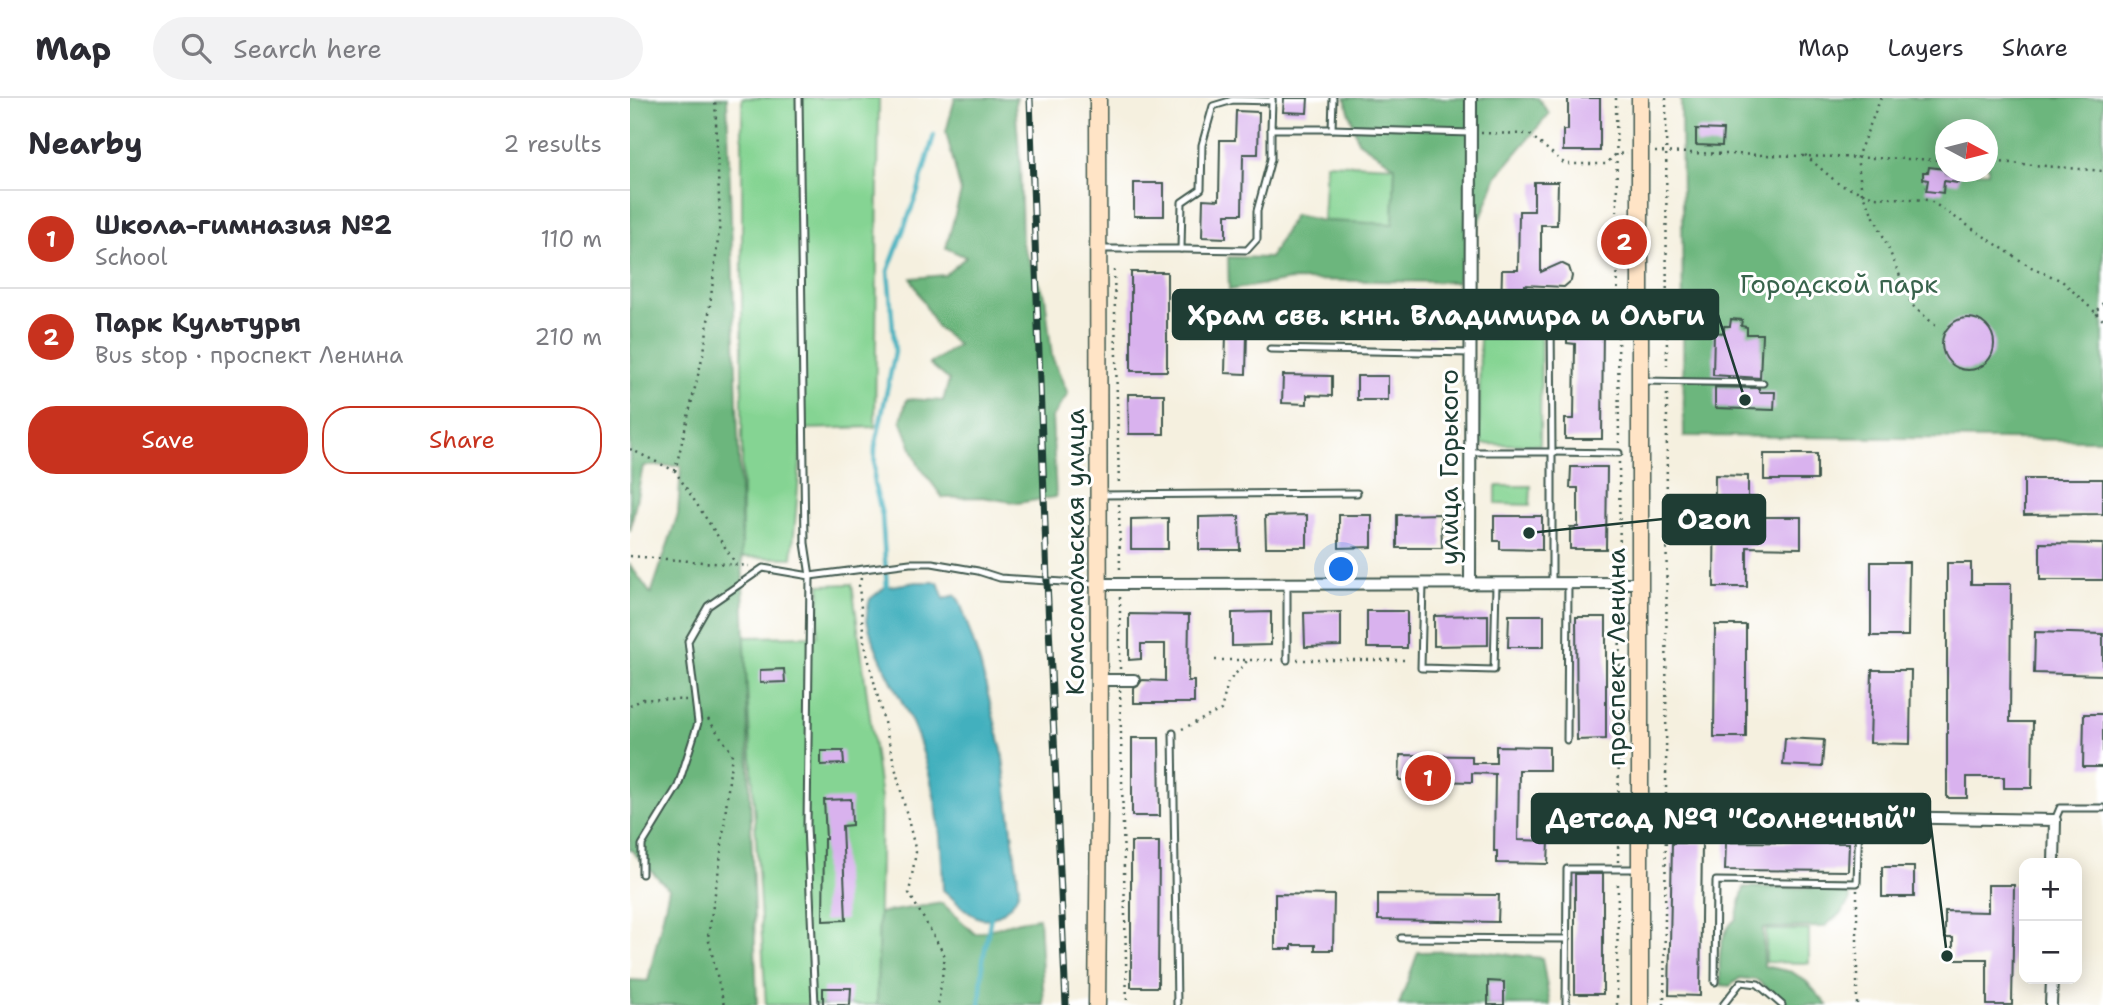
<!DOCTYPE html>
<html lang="en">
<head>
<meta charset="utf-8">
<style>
	:root { --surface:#fff; --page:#f2f2f3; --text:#2b2b33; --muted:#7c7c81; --line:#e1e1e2; --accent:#c8321e }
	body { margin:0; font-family:"Shantell Sans",sans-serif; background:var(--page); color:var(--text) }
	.controls { position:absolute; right:21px; bottom:21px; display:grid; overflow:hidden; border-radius:14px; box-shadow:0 4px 18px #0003 }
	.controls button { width:63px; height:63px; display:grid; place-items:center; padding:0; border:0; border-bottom:2px solid var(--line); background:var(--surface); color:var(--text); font:35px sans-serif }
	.compass { position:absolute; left:1305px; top:21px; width:63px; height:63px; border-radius:50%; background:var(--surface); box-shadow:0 4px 18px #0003; rotate:97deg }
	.you { position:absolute; left:712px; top:472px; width:24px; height:24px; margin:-18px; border:5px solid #fff; border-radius:50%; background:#1a73e8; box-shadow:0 0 0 10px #1a73e833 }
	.badge { display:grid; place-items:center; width:46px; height:46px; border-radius:50%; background:var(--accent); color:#fff; font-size:23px; font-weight:700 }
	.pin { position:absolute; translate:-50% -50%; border:4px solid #fff; box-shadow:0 2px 7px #0006 }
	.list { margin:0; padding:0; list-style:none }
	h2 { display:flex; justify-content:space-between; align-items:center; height:91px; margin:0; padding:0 28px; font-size:30px }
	h2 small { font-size:23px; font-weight:400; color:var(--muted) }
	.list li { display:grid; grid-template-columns:46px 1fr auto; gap:21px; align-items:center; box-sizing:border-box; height:98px; padding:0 28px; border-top:2px solid var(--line) }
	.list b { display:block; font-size:26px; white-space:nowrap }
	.list p { margin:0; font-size:23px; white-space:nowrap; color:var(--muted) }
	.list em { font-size:23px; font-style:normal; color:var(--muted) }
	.actions { display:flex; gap:14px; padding:21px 28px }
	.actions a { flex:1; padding:16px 0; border:2px solid var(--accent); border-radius:28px; text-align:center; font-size:24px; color:var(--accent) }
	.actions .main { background:var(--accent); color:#fff }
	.icon { flex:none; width:38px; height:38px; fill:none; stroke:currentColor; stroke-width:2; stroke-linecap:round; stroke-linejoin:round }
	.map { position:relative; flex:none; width:1473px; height:907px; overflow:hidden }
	header { display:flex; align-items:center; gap:42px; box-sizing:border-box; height:98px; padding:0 35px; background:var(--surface); border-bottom:2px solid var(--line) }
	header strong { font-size:33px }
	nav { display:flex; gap:38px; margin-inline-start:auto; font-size:24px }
	.search { width:490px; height:63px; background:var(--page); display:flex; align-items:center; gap:18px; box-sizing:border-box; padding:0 24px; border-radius:38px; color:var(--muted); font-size:26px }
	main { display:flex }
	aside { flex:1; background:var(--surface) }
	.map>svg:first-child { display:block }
	.green { fill:#85d493; stroke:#528864; stroke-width:2 }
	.forest { fill:#6cb67d; stroke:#467a58; stroke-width:2; fill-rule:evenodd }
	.water { fill:#42b0be; stroke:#307679; stroke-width:2 }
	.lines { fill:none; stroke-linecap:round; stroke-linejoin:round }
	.stream { stroke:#42b0be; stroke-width:4.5 }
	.building { fill:#d9b2ee }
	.lane-casing { stroke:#3f584e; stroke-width:9 }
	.street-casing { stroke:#3f584e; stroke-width:14 }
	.secondary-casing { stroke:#3f584e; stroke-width:19 }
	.path { stroke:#3f584e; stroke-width:2.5; stroke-dasharray:2 5; stroke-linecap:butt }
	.lane { stroke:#fff; stroke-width:5 }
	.street { stroke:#fff; stroke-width:10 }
	.secondary { stroke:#ffe4c6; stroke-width:16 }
	.rail-casing { stroke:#1f3d34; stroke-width:7 }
	.rail { stroke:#fff; stroke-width:4.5; stroke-dasharray:13; stroke-linecap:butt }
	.labels { text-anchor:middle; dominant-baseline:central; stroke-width:6; stroke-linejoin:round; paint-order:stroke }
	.park-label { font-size:26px; fill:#38634c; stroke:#fff }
	.street-label { font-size:26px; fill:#1f3d34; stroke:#fff }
	.leader { fill:none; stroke:#1f3d34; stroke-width:2.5 }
	.callout-dot { fill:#1f3d34; stroke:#fff; stroke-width:2.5 }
	.callout { fill:#1f3d34; stroke:#1f3d34; stroke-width:2.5 }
	.callout-label { font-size:28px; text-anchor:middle; font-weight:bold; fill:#fff }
</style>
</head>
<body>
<header>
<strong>Map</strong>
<div class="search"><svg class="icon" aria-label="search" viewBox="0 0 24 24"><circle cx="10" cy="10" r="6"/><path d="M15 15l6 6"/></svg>Search here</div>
<nav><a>Map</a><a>Layers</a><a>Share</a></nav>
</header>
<main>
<aside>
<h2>Nearby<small>2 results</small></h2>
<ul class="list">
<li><span class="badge">1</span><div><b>Школа-гимназия №2</b><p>School</p></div><em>110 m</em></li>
<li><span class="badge">2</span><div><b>Парк Культуры</b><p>Bus stop · проспект Ленина</p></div><em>210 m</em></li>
</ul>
<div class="actions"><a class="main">Save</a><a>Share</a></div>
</aside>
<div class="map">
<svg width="1473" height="907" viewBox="0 0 1473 907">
	<rect width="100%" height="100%" fill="#fff"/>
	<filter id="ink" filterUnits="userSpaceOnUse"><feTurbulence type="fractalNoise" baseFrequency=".0143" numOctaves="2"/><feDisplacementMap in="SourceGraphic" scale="14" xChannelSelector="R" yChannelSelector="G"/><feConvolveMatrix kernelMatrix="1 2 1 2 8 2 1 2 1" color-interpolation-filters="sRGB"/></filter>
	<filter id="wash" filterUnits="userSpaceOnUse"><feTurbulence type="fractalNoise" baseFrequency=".00686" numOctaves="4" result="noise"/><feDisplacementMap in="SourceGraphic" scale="28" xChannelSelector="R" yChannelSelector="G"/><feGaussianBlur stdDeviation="1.57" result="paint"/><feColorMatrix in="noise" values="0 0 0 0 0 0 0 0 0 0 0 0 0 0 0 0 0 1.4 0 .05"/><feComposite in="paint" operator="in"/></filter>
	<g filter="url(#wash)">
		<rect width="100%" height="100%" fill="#f5f0df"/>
		<g class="green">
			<path d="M112,0H249L245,329L173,331L162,460L112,459Z"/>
			<path d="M696,65L765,68L763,126L693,123Z"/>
			<path d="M850,226H911L910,347L849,346Z"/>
			<path d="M866,388H901L900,407L866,406Z"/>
			<path d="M222,486L251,701L247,907H136L114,539L187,538L190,487Z"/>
			<path d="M1136,832H1179V865L1136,864Z"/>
		</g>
		<g class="forest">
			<path d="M0,0H97L127,907H0V882L18,883L39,791L0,751V467L21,496L48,416L51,368H13L0,433Z"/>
			<path d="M325,0H387L385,5L390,64L392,146L415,198L422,259L438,296L422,319L426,399L388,405L352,399L313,400L288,366L271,322L277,301L313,303L319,282L300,266L328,247L306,228L281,180L315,177L336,159L316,150L331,94L316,34Z"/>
			<path d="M715,0H908L919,16L867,78L827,184L661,182L599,192L598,159L640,160L664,117L693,123L763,126L765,68L728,43Z"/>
			<path d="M1051,0H1473V339L1471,342L1054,338ZM1316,32H1358V74H1316Z"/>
			<path d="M1114,789L1214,790L1219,794L1220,802L1211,815L1194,829L1133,830L1134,868L1162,874L1177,884L1197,907H1158L1127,882L1110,880L1100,888L1091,887C1088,866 1088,835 1106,821Z"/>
			<path d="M312,805L345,836L389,823L409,820L414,907H247L249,815Z"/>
			<path d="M847,853L912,860L920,907H769L788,854Z"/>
		</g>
		<path class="water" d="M286,484H308L314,501L325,497L330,504L350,565L372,652L389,790C388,799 382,807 374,813C349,834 333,808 313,792C312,742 308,702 293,655C280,608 248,569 237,522C236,515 238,508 240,501L255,489Z"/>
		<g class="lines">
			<g class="stream">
				<path d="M257,492L252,417L244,385L245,349L265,254L258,173L287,96L304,37"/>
				<path d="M350,907L353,862L361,818"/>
			</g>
		</g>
		<g id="blocks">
			<g class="building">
				<path d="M654,0H678L677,15L653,14Z"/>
				<path d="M938,0H970V53H933V32H938Z"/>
				<path d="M606,13L629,14L628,56H613L612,116H596V140L572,139L573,101L589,102L590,42H605Z"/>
				<path d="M1066,31L1093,32L1092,48L1066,47Z"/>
				<path d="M1299,69L1315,71V74H1330L1328,85L1314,83L1313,95L1296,93L1298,82L1293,81V74H1298Z"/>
				<path d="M904,84H928L927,127H911V174L931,165L939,169L942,178L941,183L934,189L895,187V211L871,210L872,172H888L889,113H904Z"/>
				<rect x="504" y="85" width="30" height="33"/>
				<rect x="501" y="174" width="36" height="99"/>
				<path d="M772,192H804V238H772V223H729V199L772,198Z"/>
				<circle cx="1338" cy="246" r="26"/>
				<path d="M1101,221L1112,222L1111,228L1117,229V236H1132L1130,280L1083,277L1084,234L1094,235V228H1100Z"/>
				<path d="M937,225H973L972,341H935V321H944L945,246L937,245Z"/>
				<path d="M596,235H617L616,276L595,275Z"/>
				<path d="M653,277L702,278V298L677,297V306L652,305Z"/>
				<rect x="727" y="278" width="31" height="24"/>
				<path d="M1085,289L1129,290V294H1145L1144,312L1085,310Z"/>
				<path d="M498,296H534V336H499Z"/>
				<rect x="1134" y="356" width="53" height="26"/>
				<path d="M941,369H977L976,451H940V429H948V390H940Z"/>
				<path d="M1085,377L1118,378V419H1171V450L1117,449V489H1084Z"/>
				<path d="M1394,381H1473V416L1394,417Z"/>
				<path d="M811,416L812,450H767V417Z"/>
				<path d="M677,417V449H636L635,418Z"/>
				<path d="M709,417H742V449L709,450Z"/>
				<path d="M609,418L610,452H569V419Z"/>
				<path d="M864,418H912V452L870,451V443H864Z"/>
				<path d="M538,420V451H501V421Z"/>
				<path d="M1410,445L1473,446V482H1410Z"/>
				<path d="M1241,464H1279L1278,538H1241Z"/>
				<path d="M1317,465H1341V486H1381L1380,624H1403L1402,690H1374V679H1337V700H1317Z"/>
				<rect x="737" y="513" width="40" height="37"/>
				<path d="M641,514V547L602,548V515Z"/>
				<path d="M711,514V548L675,549L674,515Z"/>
				<path d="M499,516L559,517L558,583H564V605H504V590L508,588L512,582L535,583V546H511V561L499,562Z"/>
				<path d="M858,517V547L804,548V518Z"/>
				<path d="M879,517H914V549H878Z"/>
				<path d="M946,519H976V641L947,642Z"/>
				<path d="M1085,527H1116V639H1084Z"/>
				<path d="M1405,534L1473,536V577L1404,575Z"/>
				<path d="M154,571L155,584L130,585V572Z"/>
				<path d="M1242,572H1281L1280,646L1240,645Z"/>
				<path d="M1454,616H1473V669H1453Z"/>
				<path d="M502,640H529L530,718H502Z"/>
				<path d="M1155,640L1194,642L1192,669L1153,667Z"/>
				<path d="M866,648L919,649V672H889L888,742L919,743L918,766L867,765V753H864L865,676L842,675V684L769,682L770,657L842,658V665H866Z"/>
				<path d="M191,653H213L214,666L191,667Z"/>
				<path d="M221,701L222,727L212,728L216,822L193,823L194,741H196L194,702Z"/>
				<path d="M501,744H529L528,889H501Z"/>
				<path d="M1096,744L1219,745L1218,773L1095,772Z"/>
				<path d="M1042,745H1072L1070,898L1039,897Z"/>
				<rect x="1252" y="769" width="32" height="30"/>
				<rect x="945" y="776" width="28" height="120"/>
				<path d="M1358,787H1384L1382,907H1357V861H1323V840H1315V813L1358,814Z"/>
				<path d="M645,796L704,797L703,852H685V847H662V851H645Z"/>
				<path d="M748,796L869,797L868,824L748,822Z"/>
				<path d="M858,883L874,884V907H858Z"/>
				<path d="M193,890H221L220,907H193Z"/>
			</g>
		</g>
	</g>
	<g filter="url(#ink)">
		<use href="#blocks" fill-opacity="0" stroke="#3f584e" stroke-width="2"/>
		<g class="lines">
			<defs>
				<g id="lane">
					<path d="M169,0L175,445L180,478L280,465H302L348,473L370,480L465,486"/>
					<path d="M641,31L642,3"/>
					<path d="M702,31L841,35"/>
					<path d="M469,151H551L552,104L571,91L572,47L583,8L603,2L642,3V0"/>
					<path d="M551,151L617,152L627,141V113L641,61V31H702L703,0"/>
					<path d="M841,218H921L922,354L989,355"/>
					<path d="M640,251L841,255"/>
					<path d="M1014,283L1133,285"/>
					<path d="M841,354H922V485"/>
					<path d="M471,397L727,395"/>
					<path d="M657,486V562"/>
					<path d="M793,486L791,570L864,572L866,486"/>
					<path d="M543,635L547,907"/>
					<path d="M937,642L938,485"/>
					<path d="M1425,722L1430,710H1473"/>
					<path d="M12,776V747L48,688L68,625L58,543L78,508L133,470L180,478L177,728L185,907"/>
					<path d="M771,840L937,841"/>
					<path d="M1085,884L1086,783L1227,785L1229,718"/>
					<path d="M936,907L937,771H1008"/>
					<path d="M1093,907L1111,884L1128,886L1152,907"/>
				</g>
				<g id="street">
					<path d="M468,486L1009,485"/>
					<path d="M840,486L841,0"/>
					<path d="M469,582H504"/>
					<path d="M1010,715L1425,722L1424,765"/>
					<path d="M1421,907L1422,881"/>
				</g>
				<g id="secondary">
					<path d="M467,907L469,707L468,0"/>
					<path d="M1010,907V0"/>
				</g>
			</defs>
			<use href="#lane" class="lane-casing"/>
			<use href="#street" class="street-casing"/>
			<use href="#secondary" class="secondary-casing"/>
			<g class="path">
				<path d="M986,0L989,347"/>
				<path d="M1036,0L1037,273"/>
				<path d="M1251,0L1227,59L1232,95L1252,135L1282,207L1307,229"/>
				<path d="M851,35L899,36L935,66H976L986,56L997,55"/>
				<path d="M1025,54L1316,62"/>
				<path d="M1175,57L1210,87L1244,99L1299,102L1399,168L1432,183L1465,214"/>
				<path d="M1358,63L1473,73"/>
				<path d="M484,172L489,389"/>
				<path d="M1473,205L1465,214L1473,222"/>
				<path d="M0,351L45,373L106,466"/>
				<path d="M989,364L990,473"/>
				<path d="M45,373L75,248L90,125L85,0"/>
				<path d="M489,406L490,473"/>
				<path d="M0,458L119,468"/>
				<path d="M231,480L229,488L234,543L286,754L279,795L315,858L308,907"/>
				<path d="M585,562H647"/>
				<path d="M667,562H776"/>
				<path d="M490,571V497"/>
				<path d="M490,592L497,907"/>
				<path d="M0,608L13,601L56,602"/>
				<path d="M78,621L102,655L90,764L78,839L94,907"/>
				<path d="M552,631L591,612L598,584L618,562"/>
				<path d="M1036,704L1037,294"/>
				<path d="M988,764L990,497"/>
				<path d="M1227,792V907"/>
				<path d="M987,907L988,781"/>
				<path d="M1034,907L1036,728"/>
			</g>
			<use href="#lane" class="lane"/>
			<use href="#street" class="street"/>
			<use href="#secondary" class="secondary"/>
			<defs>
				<path id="rail" d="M400,0L417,483L436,907"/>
			</defs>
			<use href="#rail" class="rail-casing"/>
			<use href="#rail" class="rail"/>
		</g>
	</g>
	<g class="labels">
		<g class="park-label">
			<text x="1209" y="185">Городской парк</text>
		</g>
		<g class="street-label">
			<text transform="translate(818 369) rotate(-90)">улица Горького</text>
			<text transform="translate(444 454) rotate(-90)">Комсомольская улица</text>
			<text transform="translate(985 559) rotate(-90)">проспект Ленина</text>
		</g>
	</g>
	<path class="leader" d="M1115 302L1088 217M899 435L1033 421M1317 858L1300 720"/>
	<g class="callout-dot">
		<circle cx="1115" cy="302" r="7"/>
		<circle cx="899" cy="435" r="7"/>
		<circle cx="1317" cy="858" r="7"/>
	</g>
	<g class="callout">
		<rect x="543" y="192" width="545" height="49" rx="7"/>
		<rect x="1033" y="397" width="102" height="49" rx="7"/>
		<rect x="902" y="696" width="398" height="49" rx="7"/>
	</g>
	<g class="callout-label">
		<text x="816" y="227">Храм свв. кнн. Владимира и Ольги</text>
		<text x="1084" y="431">Ozon</text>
		<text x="1101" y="730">Детсад №9 "Солнечный"</text>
	</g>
</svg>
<div class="controls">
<button>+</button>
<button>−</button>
</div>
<svg class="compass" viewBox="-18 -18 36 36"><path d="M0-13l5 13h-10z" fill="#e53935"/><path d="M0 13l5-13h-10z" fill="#7c7c81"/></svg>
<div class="you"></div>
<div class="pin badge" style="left:798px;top:680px">1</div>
<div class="pin badge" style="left:994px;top:144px">2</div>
</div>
</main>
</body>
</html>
